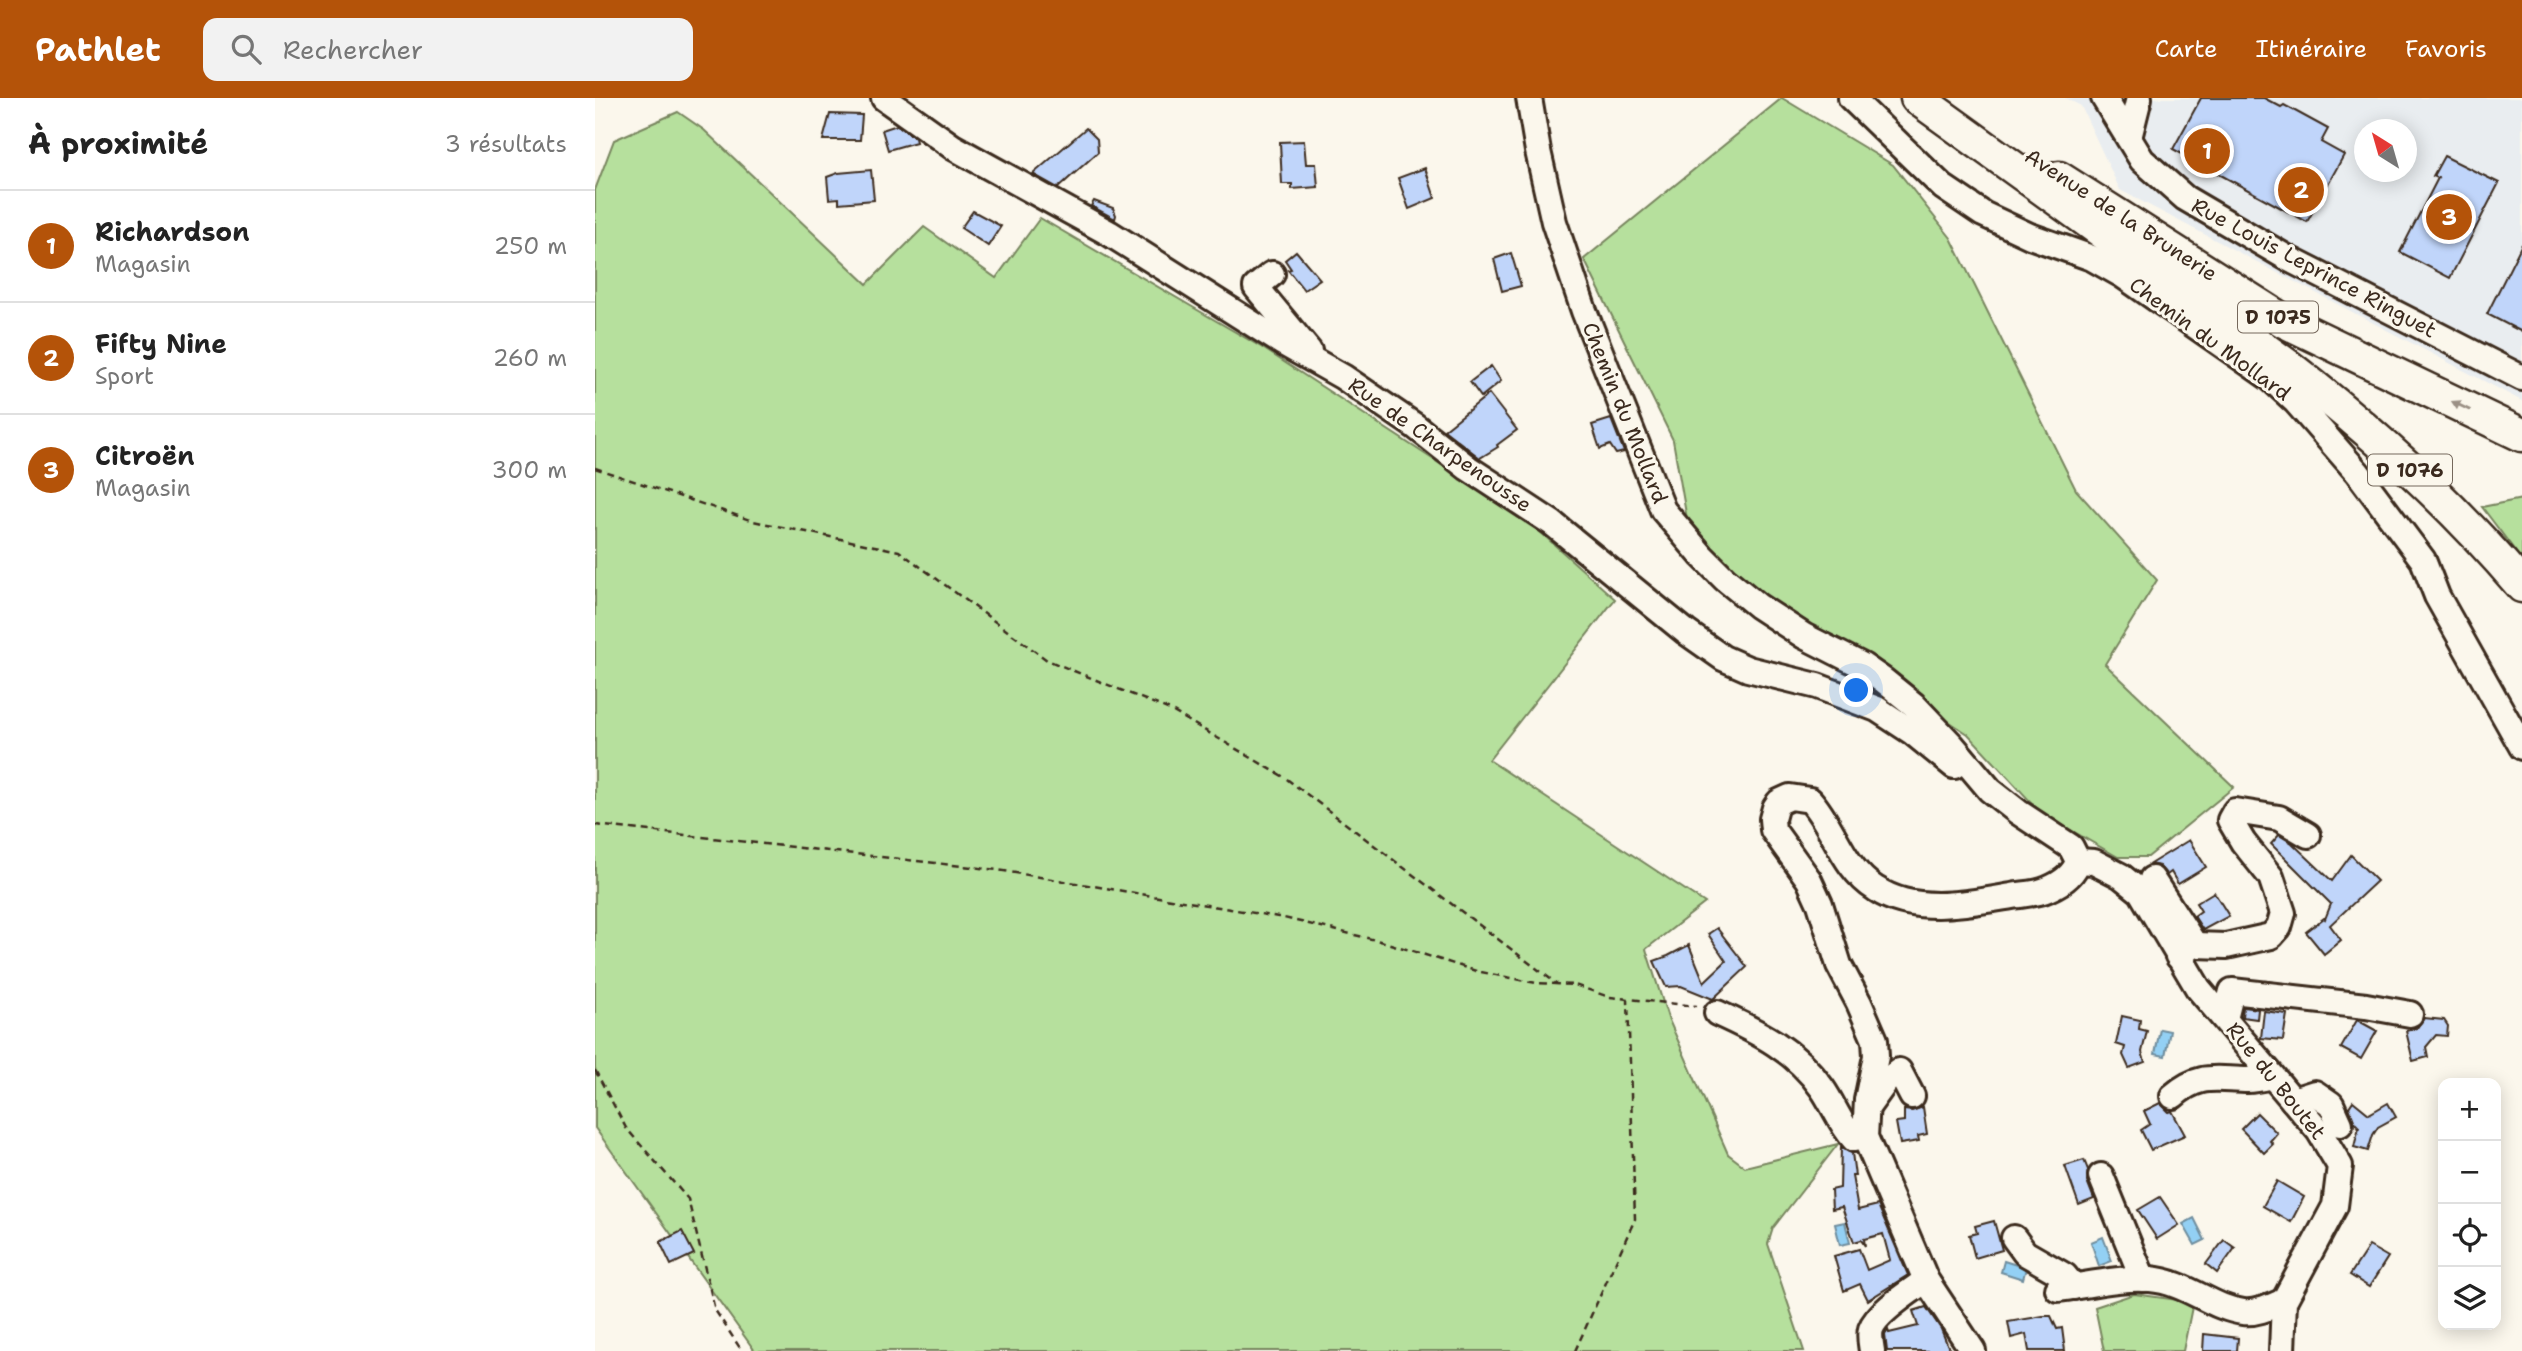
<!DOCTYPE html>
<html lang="fr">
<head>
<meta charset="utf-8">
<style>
	:root { --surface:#fff; --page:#f2f2f2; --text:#222; --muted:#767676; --line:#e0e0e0; --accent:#b45309 }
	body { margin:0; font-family:"Shantell Sans",sans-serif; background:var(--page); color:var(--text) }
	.controls { position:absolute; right:21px; bottom:21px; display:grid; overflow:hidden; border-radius:14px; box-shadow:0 4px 18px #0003 }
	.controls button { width:63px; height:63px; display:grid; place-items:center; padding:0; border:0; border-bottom:2px solid var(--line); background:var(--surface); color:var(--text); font:35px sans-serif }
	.compass { position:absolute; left:1759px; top:21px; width:63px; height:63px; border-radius:50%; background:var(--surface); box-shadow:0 4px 18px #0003; rotate:323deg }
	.you { position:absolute; left:1262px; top:593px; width:24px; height:24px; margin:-18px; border:5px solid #fff; border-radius:50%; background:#1a73e8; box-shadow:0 0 0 10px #1a73e833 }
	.badge { display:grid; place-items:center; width:46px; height:46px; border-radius:50%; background:var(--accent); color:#fff; font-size:23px; font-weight:700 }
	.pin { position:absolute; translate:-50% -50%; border:4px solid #fff; box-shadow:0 2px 7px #0006 }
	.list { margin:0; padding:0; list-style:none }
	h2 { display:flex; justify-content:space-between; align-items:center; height:91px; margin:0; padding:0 28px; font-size:30px }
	h2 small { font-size:23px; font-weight:400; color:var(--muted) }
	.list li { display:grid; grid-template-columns:46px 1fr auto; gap:21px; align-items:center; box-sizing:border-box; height:112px; padding:0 28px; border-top:2px solid var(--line) }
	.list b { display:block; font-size:26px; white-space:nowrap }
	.list p { margin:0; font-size:23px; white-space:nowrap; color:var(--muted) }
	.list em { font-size:23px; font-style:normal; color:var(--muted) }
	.icon { flex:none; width:38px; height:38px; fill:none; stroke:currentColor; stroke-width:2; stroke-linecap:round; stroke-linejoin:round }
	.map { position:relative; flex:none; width:1927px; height:1253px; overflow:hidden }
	header { display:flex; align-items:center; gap:42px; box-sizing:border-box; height:98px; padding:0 35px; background:var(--accent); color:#fff }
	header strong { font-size:33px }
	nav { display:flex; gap:38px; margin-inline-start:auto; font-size:24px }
	.search { width:490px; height:63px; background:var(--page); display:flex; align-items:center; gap:18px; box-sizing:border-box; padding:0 24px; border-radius:14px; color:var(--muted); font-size:26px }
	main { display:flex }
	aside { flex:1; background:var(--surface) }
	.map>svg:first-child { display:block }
	.built { fill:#e9edf0; fill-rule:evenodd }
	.green { fill:#b6e09d; stroke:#78855e; stroke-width:2 }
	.water { fill:#93d0f4; stroke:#708e9e; stroke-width:2 }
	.building { fill:#c0d5fa; stroke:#3b2a1e; stroke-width:2 }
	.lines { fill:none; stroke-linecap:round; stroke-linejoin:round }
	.minor-casing { stroke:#3b2a1e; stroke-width:30 }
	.major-casing { stroke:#3b2a1e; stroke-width:37 }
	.path { stroke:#3b2a1e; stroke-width:2.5; stroke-dasharray:7 5; stroke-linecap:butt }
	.minor { stroke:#fbf7ec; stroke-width:24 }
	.major { stroke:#fbf7ec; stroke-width:32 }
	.oneway { fill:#9b9085 }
	.labels { text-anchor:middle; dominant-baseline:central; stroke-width:6; stroke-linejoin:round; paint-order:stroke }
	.shield { fill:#fbf7ec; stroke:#75685c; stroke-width:2 }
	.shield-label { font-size:19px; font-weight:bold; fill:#3b2a1e }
	.street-label { font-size:21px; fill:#3b2a1e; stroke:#fbf7ec }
</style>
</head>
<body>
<header>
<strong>Pathlet</strong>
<div class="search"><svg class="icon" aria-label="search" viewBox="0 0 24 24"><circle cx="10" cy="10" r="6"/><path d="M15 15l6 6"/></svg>Rechercher</div>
<nav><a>Carte</a><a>Itinéraire</a><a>Favoris</a></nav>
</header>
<main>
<aside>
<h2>À proximité<small>3 résultats</small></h2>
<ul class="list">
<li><span class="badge">1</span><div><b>Richardson</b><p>Magasin</p></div><em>250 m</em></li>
<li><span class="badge">2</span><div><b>Fifty Nine</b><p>Sport</p></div><em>260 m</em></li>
<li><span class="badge">3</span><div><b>Citroën</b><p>Magasin</p></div><em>300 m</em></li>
</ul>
</aside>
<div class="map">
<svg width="1927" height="1253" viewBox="0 0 1927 1253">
	<rect width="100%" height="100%" fill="#fbf7ec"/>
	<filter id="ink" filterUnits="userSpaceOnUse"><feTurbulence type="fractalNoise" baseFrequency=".0143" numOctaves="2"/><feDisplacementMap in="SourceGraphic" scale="14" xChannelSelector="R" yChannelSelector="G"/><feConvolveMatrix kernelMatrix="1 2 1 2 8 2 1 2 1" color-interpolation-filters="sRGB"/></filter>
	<g filter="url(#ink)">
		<path class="built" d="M1470,0H1927V303L1525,92L1486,8ZM1770,32H1812V74H1770Z"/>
		<g class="green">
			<path d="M1187,0L1298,67L1356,140L1481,392L1562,482L1510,566L1639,689L1553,759H1523L1446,715L1373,636L1159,495L1093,427L1078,342L989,161Z"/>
			<path d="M83,14L109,32L272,186L329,129L401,180L445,120L666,249L934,424L1020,501L894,662L1110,805L1051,851L1073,920L1133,1056L1150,1069L1243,1046L1178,1130L1173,1146L1209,1253H160L0,1030V92L19,42Z"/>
			<path d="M1927,401V462L1887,409Z"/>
			<path d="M1539,1196L1598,1204L1588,1253H1509L1500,1209Z"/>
		</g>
		<g class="water">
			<path d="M1565,931L1575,933L1570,958L1560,956Z"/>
			<path d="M1599,1120L1610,1142L1600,1147L1588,1126Z"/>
			<path d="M1250,1124L1255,1145L1245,1147L1240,1126Z"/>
			<path d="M1508,1139L1517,1163L1504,1168L1496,1144Z"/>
			<path d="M1409,1163L1431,1170L1428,1181L1406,1174Z"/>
		</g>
		<g class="building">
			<path d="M1606,0H1669L1686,9L1689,7L1733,31L1726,44L1749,57L1712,124L1578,51Z"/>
			<path d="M235,16L267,17L265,42H228Z"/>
			<path d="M302,27L320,40L321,44L293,52L287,32Z"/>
			<path d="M491,30L502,41L503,54L463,90L438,76Z"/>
			<path d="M709,43L711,66H721L723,89L697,91V86H687L685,44Z"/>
			<path d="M1849,58L1904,85L1855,180L1805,154L1843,80L1838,78Z"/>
			<path d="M830,70L840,100L814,111L803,80Z"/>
			<path d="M276,72L279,102L244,105V100L234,101L232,79L243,75Z"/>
			<path d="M499,103L518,110L521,117L520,121L496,108Z"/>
			<path d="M378,113L406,128L393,148L366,130Z"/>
			<path d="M1927,146V234L1892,216Z"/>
			<path d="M701,153L725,181L709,192L693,172L696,171L690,162Z"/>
			<path d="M916,155L926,188L907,193L899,161Z"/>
			<path d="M896,268L906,283L886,299L875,284Z"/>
			<path d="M894,296L922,332L902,347L903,349L885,360L849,332Z"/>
			<path d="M1016,321L1029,354L1021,356L1015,347L1005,351L997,327Z"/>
			<path d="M1684,737L1697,745L1737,783L1756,757L1782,783L1735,827L1746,842L1729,856L1711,834L1729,820L1730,821L1736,806L1676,746Z"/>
			<path d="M1594,742L1611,769L1583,786L1576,774L1572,777L1564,768L1555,766Z"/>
			<path d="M1619,794L1634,818L1608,832L1599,818L1606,813L1601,805Z"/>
			<path d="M1122,830L1152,869L1118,901L1086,888L1071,889L1059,863L1073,858L1094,847L1109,884L1131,863L1113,836Z"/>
			<path d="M1648,909L1663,911L1662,921L1647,919Z"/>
			<path d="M1669,913L1692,916L1688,942L1666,940Z"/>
			<path d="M1527,918L1545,922L1544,931L1552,933L1547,954L1550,964L1534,970L1528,957L1530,949L1521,946Z"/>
			<path d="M1829,920L1849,922L1853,928L1852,938L1841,937L1831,949L1833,959L1818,963L1811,933L1822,930Z"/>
			<path d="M1762,922L1782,933L1766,961L1746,950Z"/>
			<path d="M1758,1003L1774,1016L1793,1005L1801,1019L1783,1029L1778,1037L1773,1053L1759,1049L1764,1029L1760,1025L1754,1009Z"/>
			<path d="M1565,1005L1574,1014L1577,1013L1590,1037L1556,1052L1546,1032L1555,1026L1549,1013Z"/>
			<path d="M1328,1009L1332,1036L1323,1038L1324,1043L1305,1046L1301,1024L1309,1023V1012L1317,1013Z"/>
			<path d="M1662,1015L1682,1035L1675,1043L1678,1046L1669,1055L1646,1031Z"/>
			<path d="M1246,1049L1257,1055L1260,1078H1257L1263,1112L1283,1107L1313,1177L1273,1202L1265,1186L1249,1193L1239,1158L1264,1151L1272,1172L1295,1162L1288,1136L1269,1141L1270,1148L1266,1142L1259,1144L1247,1109L1237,1111L1236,1092L1245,1090Z"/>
			<path d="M1489,1062L1493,1072L1492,1083L1499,1101L1484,1107L1470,1068Z"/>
			<path d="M1682,1083L1709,1099L1696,1124L1668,1108Z"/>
			<path d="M1565,1099L1584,1127L1562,1141L1543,1112Z"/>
			<path d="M1399,1123L1407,1152L1380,1160L1374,1137L1382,1135L1380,1128Z"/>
			<path d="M87,1133L99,1156L76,1167L65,1144Z"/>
			<path d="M1629,1142L1640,1150L1622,1175L1611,1166Z"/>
			<path d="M1774,1148L1793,1159L1774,1189L1755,1177Z"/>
			<path d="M1331,1209L1346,1231L1355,1253H1292L1290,1237L1293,1232L1294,1235L1323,1228L1318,1213Z"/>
			<path d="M1448,1218H1456L1462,1231L1467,1230L1470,1253H1434L1431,1236L1416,1240L1413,1224Z"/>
			<path d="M1609,1236L1643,1240L1642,1253H1608Z"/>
		</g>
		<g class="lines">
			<defs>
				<g id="minor">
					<path d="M289,0L358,49L514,135L688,245L748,279L820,328L873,370L957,425L1091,534L1128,560L1153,571L1222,588L1282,611L1317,634L1359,668"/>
					<path d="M934,0L943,53L959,124L989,213L1068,412L1107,458L1130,481L1163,508L1209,538L1268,568L1288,582L1319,607L1357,647L1395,692L1423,714L1476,749L1483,763C1479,777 1467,785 1453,791C1443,796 1428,796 1417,798C1375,805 1319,817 1281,791C1247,769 1240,730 1215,702L1195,699L1184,704L1180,710L1177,721L1178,732L1214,782L1225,806L1244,867L1264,905L1280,942L1281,958L1272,1002L1270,1039L1331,1182L1378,1253"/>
					<path d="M1256,0L1348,89L1388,116L1435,138L1497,160L1527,177L1675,280L1701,304L1763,375L1828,462L1842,498L1927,649"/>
					<path d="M1509,0L1547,62L1590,100L1694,161L1927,280"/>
					<path d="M1534,40L1544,0"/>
					<path d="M677,176L661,189L714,253"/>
					<path d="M1483,763L1499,764L1526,778L1546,794L1603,890L1724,1033L1745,1068L1740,1108L1689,1203L1687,1253"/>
					<path d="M1557,781L1600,847"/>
					<path d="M1583,858L1600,847L1631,848L1676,838L1684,829L1688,815L1676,779L1648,744L1635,722L1640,713L1684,720L1713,737"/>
					<path d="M1122,915C1164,934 1200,952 1227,990C1239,1007 1245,1026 1259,1041L1270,1039"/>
					<path d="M1630,921L1637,893L1771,908L1815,916"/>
					<path d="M1578,998C1605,974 1622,982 1653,982C1660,982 1668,980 1676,978"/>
					<path d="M1698,1002L1720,995L1736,1006L1745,1026"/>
					<path d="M1274,1007L1292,982L1304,973L1317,998"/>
					<path d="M1506,1078L1548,1181"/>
					<path d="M1419,1140L1430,1155L1470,1178L1479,1189"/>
					<path d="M1463,1191C1493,1187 1525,1179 1555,1181C1592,1184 1616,1210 1648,1214C1662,1216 1677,1208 1689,1203"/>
					<path d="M1277,1253C1276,1246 1274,1237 1276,1231C1282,1214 1316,1193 1331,1182"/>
				</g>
				<g id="major">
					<path d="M1322,0L1693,268C1777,333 1858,407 1927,488"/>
					<path d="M1464,80L1689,223L1927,337"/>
				</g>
			</defs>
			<use href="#minor" class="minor-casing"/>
			<use href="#major" class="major-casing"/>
			<g class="path">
				<path d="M0,370L158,423L304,453L452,562L575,612L689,679L962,886"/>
				<path d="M0,727L403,772L689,820L789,844L881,873L941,885L980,887L1014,899L1102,908"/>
				<path d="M0,972L31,1030L93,1101L120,1212L147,1253"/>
				<path d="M980,1253L1040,1121L1033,902"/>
			</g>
			<use href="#minor" class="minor"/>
			<use href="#major" class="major"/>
		</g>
		<defs><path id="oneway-solid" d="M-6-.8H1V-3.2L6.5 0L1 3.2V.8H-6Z" transform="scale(1.75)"/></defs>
		<use class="oneway" href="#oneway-solid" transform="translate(1866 308) rotate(-154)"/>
	</g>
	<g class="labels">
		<g class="shield">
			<rect x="1643" y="203.5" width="80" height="31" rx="5"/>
			<rect x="1773" y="356.5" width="84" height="31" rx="5"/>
		</g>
		<g class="shield-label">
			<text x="1683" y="219">D 1075</text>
			<text x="1815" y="372">D 1076</text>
		</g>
		<g class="street-label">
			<text transform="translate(1526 117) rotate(33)">Avenue de la Brunerie</text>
			<text transform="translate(1719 170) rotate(28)">Rue Louis Leprince Ringuet</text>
			<text transform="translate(1615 241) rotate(36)">Chemin du Mollard</text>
			<text transform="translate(1030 315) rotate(68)">Chemin du Mollard</text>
			<text transform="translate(845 347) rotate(35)">Rue de Charpenousse</text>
			<text transform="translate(1681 983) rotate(51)">Rue du Boutet</text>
		</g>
	</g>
</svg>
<div class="controls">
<button>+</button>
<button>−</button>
<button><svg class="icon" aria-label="locate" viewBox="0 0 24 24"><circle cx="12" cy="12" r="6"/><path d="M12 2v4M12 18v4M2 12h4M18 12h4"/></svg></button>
<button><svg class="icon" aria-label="layers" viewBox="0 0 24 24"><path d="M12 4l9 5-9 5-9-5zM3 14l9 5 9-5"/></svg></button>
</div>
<svg class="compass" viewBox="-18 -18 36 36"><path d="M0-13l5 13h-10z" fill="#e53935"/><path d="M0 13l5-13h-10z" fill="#767676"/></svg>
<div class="you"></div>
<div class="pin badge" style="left:1612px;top:53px">1</div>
<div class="pin badge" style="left:1706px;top:92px">2</div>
<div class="pin badge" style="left:1854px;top:119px">3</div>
</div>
</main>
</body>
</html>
